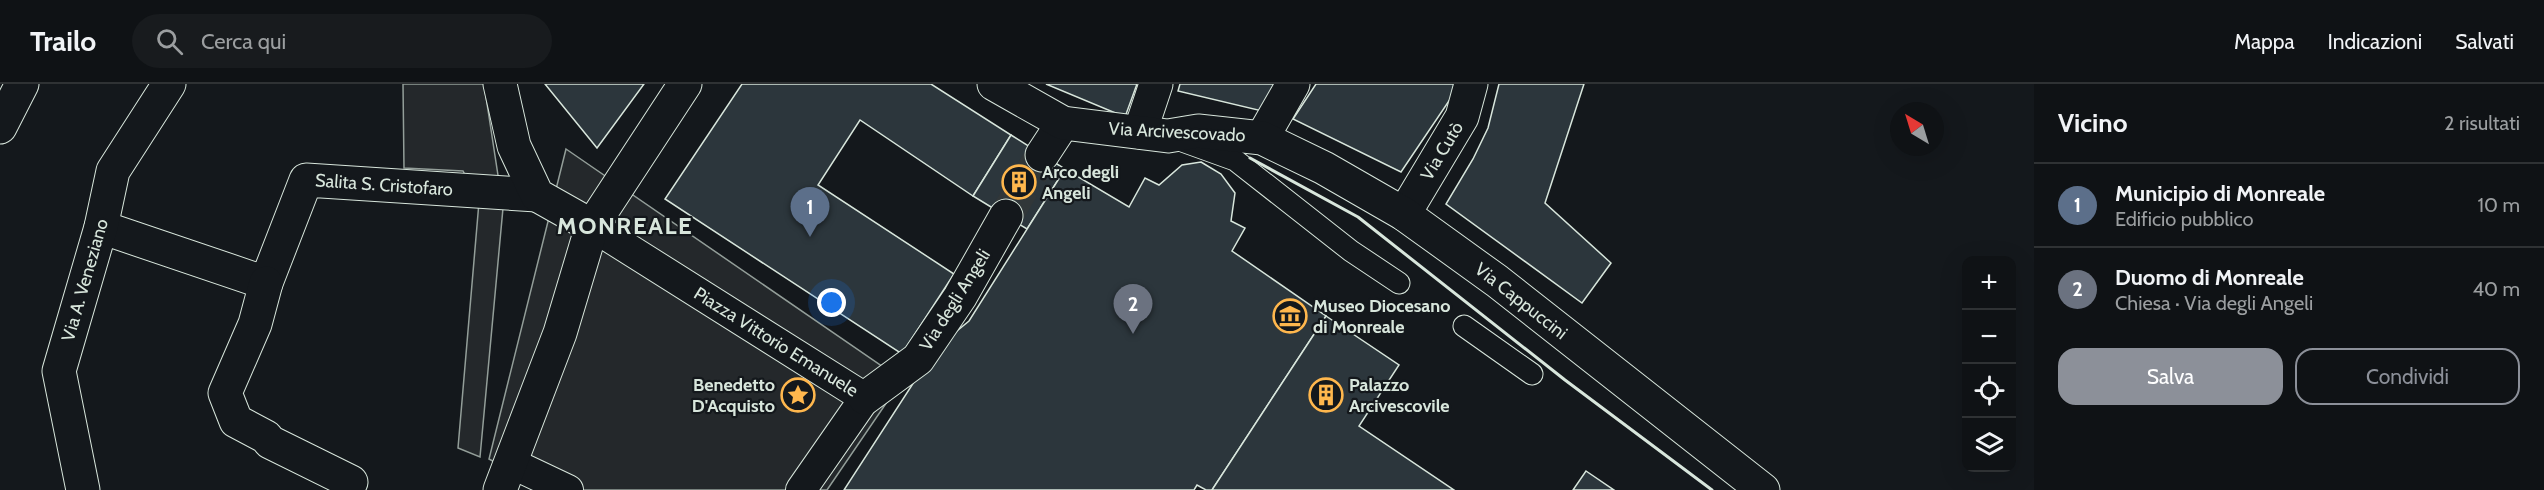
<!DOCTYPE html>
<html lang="it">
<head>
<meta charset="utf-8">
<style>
	:root { --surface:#0f1215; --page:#181b1e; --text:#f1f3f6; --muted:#9b9ea0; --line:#2f3234; --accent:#8c9099 }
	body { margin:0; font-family:Cabin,sans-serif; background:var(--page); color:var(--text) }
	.controls { position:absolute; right:18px; bottom:18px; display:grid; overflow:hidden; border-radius:12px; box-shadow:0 6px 24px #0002 }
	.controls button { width:54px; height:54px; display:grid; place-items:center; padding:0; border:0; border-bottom:2px solid var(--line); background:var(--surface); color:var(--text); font:30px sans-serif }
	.compass { position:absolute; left:1890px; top:18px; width:54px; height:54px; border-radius:50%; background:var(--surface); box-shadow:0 6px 24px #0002; rotate:322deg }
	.you { position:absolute; left:832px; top:219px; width:21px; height:21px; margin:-15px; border:4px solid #fff; border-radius:50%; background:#1a73e8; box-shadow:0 0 0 9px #1a73e833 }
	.badge { display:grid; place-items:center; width:39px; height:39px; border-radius:50%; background:var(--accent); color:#fff; font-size:20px; font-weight:700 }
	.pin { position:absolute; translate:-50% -50px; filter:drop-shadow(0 2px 3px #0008) }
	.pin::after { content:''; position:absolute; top:32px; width:21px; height:18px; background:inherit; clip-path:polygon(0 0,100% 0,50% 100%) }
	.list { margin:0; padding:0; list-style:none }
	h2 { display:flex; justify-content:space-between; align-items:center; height:78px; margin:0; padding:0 24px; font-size:26px }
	h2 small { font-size:20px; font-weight:400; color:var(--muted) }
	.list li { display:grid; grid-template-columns:39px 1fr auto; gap:18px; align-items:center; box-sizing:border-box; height:84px; padding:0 24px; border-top:2px solid var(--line) }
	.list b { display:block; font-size:22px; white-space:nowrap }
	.list p { margin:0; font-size:20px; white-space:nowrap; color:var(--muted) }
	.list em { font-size:20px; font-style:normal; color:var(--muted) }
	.actions { display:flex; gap:12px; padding:18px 24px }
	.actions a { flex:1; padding:14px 0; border:2px solid var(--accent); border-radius:18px; text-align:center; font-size:21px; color:var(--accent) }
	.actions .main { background:var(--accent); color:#fff }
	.icon { flex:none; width:33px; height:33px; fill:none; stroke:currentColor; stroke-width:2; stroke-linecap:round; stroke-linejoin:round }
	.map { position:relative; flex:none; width:2034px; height:406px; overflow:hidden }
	header { display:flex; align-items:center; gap:36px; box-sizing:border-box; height:84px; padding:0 30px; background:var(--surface); border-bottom:2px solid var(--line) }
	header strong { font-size:28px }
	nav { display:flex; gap:33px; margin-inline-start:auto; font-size:21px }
	.search { width:420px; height:54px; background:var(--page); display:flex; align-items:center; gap:15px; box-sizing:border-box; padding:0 21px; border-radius:33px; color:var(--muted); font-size:22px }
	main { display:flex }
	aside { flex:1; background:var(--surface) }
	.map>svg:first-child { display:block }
	.parking { fill:#24282b; stroke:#939e99; stroke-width:1.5 }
	.building { fill:#2c363c; stroke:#d8e6dc; stroke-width:1.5 }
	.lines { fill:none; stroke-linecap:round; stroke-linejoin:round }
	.minor-tunnel { stroke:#313739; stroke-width:33; stroke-dasharray:33 16; stroke-linecap:butt }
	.service-casing { stroke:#d8e6dc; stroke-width:23 }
	.pedestrian-casing { stroke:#d8e6dc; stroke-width:32 }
	.minor-casing { stroke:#d8e6dc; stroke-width:35 }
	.tertiary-casing { stroke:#d8e6dc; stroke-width:35 }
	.service { stroke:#14181c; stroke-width:21 }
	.pedestrian { stroke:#14181c; stroke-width:30 }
	.minor { stroke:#14181c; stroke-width:33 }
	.tertiary { stroke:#14181c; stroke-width:33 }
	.wall { stroke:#d8e6dc; stroke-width:3 }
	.labels { text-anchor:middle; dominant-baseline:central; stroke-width:4.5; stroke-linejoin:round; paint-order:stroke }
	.street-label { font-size:18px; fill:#d8e6dc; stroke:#14181c }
	.poi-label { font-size:18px; font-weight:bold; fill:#d8e6dc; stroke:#14181c; text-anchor:start }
	.district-label { font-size:24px; font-weight:bold; letter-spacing:1.5px; fill:#d8e6dc; stroke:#14181c }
</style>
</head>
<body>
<header>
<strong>Trailo</strong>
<div class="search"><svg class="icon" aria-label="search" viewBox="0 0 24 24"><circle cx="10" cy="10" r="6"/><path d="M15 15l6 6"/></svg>Cerca qui</div>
<nav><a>Mappa</a><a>Indicazioni</a><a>Salvati</a></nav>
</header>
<main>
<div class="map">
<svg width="2034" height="406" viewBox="0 0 2034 406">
	<rect width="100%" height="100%" fill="#14181c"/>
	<g class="parking">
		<path d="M403,0H484L503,124L480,373L458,364L479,118L463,87L404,84Z"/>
		<path d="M566,65L902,296L827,406H547L489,375Z"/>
	</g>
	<g class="building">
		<path d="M545,0H644L597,64Z"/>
		<path d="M742,0H931L1011,51L973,112L860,36L818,101L954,190L902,270L665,115Z"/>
		<path d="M1046,0H1137L1125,33Z"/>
		<path d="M1180,0H1278L1262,27L1178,7Z"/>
		<path d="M1316,0H1455L1453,11L1401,88L1293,35Z"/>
		<path d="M1499,0H1584L1545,119L1611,179L1582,219L1446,120L1473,75L1488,44Z"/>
		<path d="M1011,51L1065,85L1027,145L973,112Z"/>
		<path d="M1201,78L1221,90L1235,109L1231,137L1245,144L1232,167L1326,232L1212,406H1206L1197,401L1194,406H844L936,264L969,237L1065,85L1129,123L1145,94L1159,101L1182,81Z"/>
		<path d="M1326,232L1399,281L1359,342L1454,406H1212Z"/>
		<path d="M1586,387L1614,406H1573Z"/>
	</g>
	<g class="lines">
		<path class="minor-tunnel" d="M1006,132L1042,71"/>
		<defs>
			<g id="service">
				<path d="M1174,54L1235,76L1351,167L1399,199"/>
				<path d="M1464,242L1532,290"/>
			</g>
			<g id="pedestrian">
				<path d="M592,142L865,314L801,406"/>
				<path d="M511,379L568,406"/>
			</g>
			<g id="minor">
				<path d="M0,43L22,0"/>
				<path d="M1140,48L1156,0"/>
				<path d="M1262,54L1293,0"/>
				<path d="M1042,71L1063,39"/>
				<path d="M1404,130L1462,33L1471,0"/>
				<path d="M101,143L266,199L306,96L537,111"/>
				<path d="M266,199L255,240L225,309L236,337L266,353L270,358L351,398"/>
				<path d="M865,314L918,275L960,213L1006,132"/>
				<path d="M83,406L59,287L101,143L113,87L169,0"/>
			</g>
			<g id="tertiary">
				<path d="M500,0L514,62L537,111L592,142"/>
				<path d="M994,0L1063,39L1168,52L1198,47L1262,54L1324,84L1404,130L1497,197L1763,406"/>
				<path d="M500,406L560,249L592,142L685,0"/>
			</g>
		</defs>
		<use href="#service" class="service-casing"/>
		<use href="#pedestrian" class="pedestrian-casing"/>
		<use href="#minor" class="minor-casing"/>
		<use href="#tertiary" class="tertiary-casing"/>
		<use href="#service" class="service"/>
		<use href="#pedestrian" class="pedestrian"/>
		<use href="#minor" class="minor"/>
		<use href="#tertiary" class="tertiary"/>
		<path class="wall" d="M1250,74L1358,133L1565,296L1712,406"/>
	</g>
	<defs>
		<symbol id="building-ring" viewBox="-11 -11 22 22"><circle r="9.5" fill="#14181c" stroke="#ffb74d" stroke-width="1.5"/><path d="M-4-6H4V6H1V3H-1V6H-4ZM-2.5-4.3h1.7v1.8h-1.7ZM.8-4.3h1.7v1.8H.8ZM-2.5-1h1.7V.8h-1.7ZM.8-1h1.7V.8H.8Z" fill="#ffb74d"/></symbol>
		<symbol id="museum-ring" viewBox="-11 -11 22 22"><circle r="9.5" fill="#14181c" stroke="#ffb74d" stroke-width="1.5"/><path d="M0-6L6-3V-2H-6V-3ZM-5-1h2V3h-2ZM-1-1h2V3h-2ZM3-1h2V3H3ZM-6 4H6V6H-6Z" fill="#ffb74d"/></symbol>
		<symbol id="sight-ring" viewBox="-11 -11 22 22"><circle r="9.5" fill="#14181c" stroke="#ffb74d" stroke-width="1.5"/><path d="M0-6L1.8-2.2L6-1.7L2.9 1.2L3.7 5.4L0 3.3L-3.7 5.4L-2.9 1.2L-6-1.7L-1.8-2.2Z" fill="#ffb74d"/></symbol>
	</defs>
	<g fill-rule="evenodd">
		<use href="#building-ring" x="1000" y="79" width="38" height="38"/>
		<use href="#museum-ring" x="1271" y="213" width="38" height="38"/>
		<use href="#sight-ring" x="779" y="292" width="38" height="38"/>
		<use href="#building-ring" x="1307" y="292" width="38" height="38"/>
	</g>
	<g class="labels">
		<g class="street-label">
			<text transform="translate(1177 48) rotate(3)">Via Arcivescovado</text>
			<text transform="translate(1442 67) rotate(-59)">Via Cutò</text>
			<text transform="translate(384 101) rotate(4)">Salita S. Cristofaro</text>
			<text transform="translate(85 196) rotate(-74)">Via A. Veneziano</text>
			<text transform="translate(955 216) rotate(-58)">Via degli Angeli</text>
			<text transform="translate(1521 217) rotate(38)">Via Cappuccini</text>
			<text transform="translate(776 258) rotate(32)">Piazza Vittorio Emanuele</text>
		</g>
		<g class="poi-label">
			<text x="1042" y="88">Arco degli<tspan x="1042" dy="21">Angeli</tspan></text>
			<text x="1313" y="222">Museo Diocesano<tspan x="1313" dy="21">di Monreale</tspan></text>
			<text x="775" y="301" text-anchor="end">Benedetto<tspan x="775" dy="21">D'Acquisto</tspan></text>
			<text x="1349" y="301">Palazzo<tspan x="1349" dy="21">Arcivescovile</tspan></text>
		</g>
		<g class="district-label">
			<text x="625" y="141">MONREALE</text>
		</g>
	</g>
</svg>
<div class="controls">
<button>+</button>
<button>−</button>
<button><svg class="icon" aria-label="locate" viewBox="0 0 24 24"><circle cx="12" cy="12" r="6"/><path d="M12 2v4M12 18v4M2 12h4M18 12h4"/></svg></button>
<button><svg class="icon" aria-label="layers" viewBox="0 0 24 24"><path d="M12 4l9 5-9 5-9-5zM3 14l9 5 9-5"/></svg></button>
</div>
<svg class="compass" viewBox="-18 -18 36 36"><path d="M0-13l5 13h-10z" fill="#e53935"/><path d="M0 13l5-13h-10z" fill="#9b9ea0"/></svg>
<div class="you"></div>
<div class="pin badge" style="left:810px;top:153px;background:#5c6f8a">1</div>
<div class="pin badge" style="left:1133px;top:250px;background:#6b7280">2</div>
</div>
<aside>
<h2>Vicino<small>2 risultati</small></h2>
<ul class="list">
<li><span class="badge" style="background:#5c6f8a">1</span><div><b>Municipio di Monreale</b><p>Edificio pubblico</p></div><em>10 m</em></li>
<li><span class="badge" style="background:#6b7280">2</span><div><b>Duomo di Monreale</b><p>Chiesa · Via degli Angeli</p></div><em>40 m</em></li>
</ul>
<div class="actions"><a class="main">Salva</a><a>Condividi</a></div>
</aside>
</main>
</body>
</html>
